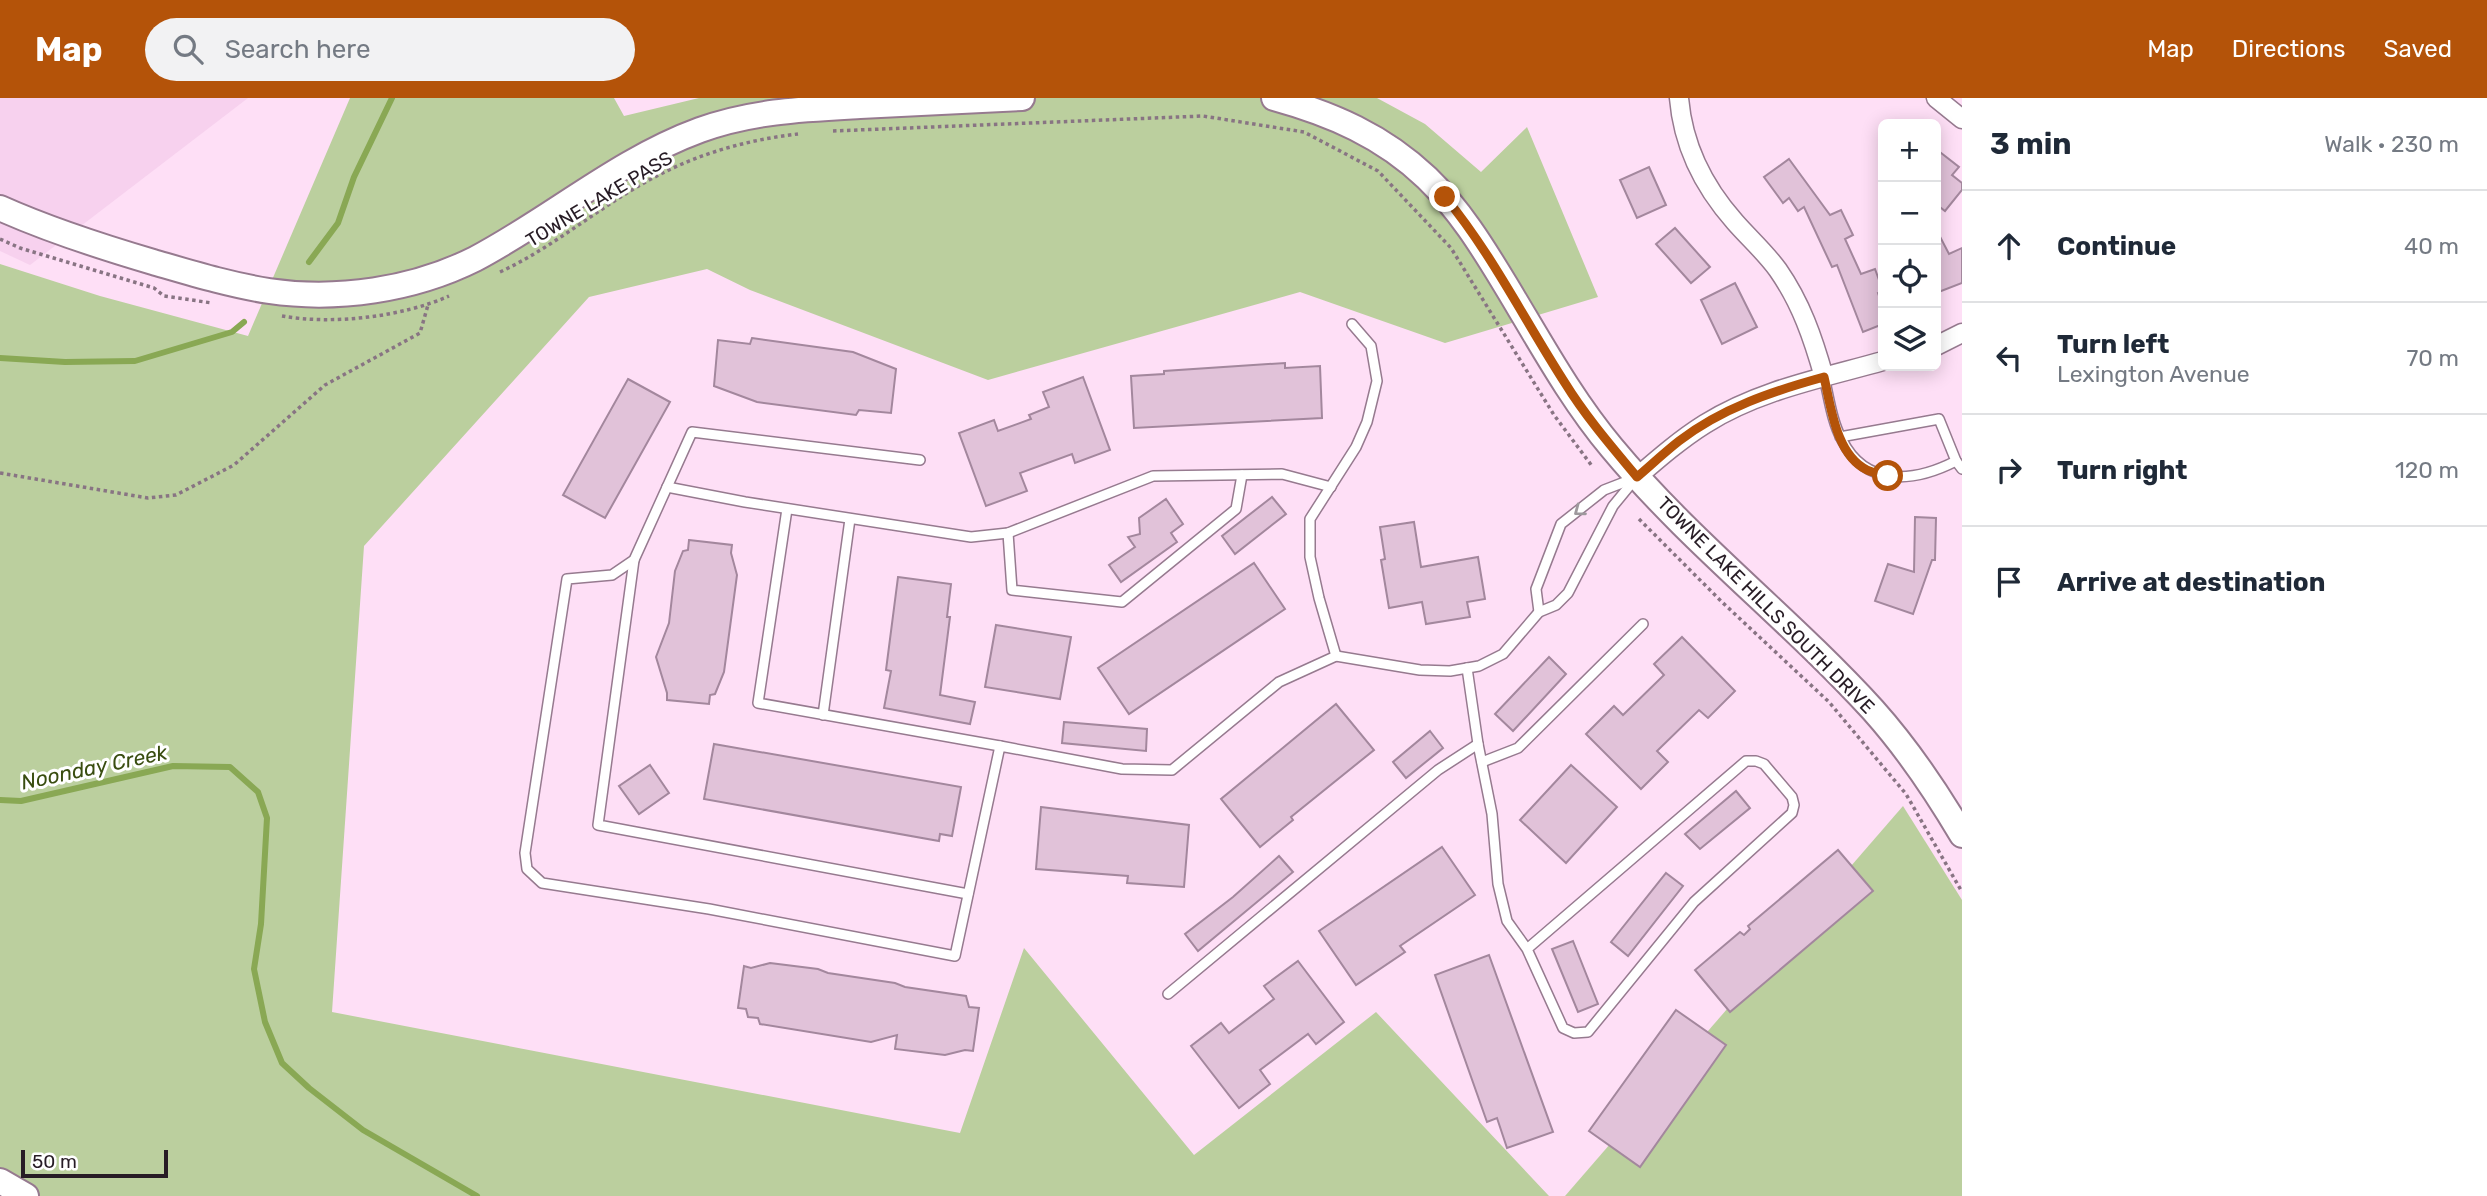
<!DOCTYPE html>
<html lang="en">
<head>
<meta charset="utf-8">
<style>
	:root { --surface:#fff; --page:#f2f2f3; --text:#1f2937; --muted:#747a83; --line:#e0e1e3; --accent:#b45309 }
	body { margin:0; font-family:Rubik,sans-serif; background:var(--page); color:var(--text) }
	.controls { position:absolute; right:21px; top:21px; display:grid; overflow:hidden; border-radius:10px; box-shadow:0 4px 18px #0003 }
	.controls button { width:63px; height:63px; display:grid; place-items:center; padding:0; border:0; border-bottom:2px solid var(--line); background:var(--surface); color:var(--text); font:35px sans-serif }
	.scale { position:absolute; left:21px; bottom:18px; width:147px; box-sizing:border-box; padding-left:7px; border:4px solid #271c25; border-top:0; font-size:19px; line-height:24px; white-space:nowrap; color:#271c25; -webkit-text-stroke:5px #fff; paint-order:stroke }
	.stop { position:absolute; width:21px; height:21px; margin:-16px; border:5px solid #b45309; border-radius:50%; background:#fff }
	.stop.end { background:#b45309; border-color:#fff; box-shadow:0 2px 7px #0008 }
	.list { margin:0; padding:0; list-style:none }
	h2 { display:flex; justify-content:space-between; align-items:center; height:91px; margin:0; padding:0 28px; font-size:30px }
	h2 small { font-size:23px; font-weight:400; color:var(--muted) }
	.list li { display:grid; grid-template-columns:46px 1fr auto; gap:21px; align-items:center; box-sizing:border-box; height:112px; padding:0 28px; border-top:2px solid var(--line) }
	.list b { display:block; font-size:26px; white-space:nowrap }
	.list p { margin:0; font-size:23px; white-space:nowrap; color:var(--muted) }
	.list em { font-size:23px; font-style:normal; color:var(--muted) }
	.icon { flex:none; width:38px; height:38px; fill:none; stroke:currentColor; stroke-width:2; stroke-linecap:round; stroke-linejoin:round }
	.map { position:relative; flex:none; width:1962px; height:1098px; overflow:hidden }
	header { display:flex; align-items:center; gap:42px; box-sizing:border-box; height:98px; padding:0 35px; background:var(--accent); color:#fff }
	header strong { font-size:33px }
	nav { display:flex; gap:38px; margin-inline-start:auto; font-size:24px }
	.search { width:490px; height:63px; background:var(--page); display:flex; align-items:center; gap:18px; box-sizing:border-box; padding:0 24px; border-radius:38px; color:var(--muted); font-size:26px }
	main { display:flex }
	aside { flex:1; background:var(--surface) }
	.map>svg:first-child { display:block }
	.built { fill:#f7d1ee }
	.green { fill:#bbcf9e }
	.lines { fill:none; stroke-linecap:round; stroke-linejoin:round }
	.stream { stroke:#89a854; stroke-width:6 }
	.building { fill:#e1c2d9; stroke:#a3879d; stroke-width:2 }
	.lane-casing { stroke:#967a8f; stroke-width:12 }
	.street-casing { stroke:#967a8f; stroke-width:21 }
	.secondary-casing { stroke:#967a8f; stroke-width:28 }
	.path { stroke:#887483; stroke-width:3.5; stroke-dasharray:3.5 3.5; stroke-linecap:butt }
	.lane { stroke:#fff; stroke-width:9 }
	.street { stroke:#fff; stroke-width:18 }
	.secondary { stroke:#fff; stroke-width:24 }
	.oneway { stroke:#9e999d }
	.route { stroke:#b45309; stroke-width:9 }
	.labels { text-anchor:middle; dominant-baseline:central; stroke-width:6; stroke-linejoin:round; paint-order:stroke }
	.street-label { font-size:19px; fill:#271c25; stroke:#fff }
	.water-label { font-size:21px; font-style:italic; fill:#394d10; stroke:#fff }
</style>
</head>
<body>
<header>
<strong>Map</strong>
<div class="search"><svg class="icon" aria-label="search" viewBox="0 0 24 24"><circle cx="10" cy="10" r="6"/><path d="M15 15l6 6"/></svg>Search here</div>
<nav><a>Map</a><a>Directions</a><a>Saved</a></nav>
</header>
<main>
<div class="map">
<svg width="1962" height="1098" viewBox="0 0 1962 1098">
	<rect width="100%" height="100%" fill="#fedff6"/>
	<path class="built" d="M0,0H248L30,167L0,153Z"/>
	<g class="green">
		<path d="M350,0H614L624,18L699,0H1377L1425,26L1481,74L1527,29L1598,199L1445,245L1300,194L988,282L750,192L707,171L589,199L364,448L332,914L960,1035L1024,850L1194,1057L1376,914L1549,1098H21L0,1085V166L100,198L248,238Z"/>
		<path d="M1903,708L1962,802V1098H1565Z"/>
	</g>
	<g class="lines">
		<g class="stream">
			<path d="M309,164L338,125L354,79L392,0"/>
			<path d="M0,260L65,264L135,263L232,234L244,224"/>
			<path d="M0,702L21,703L173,668L230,669L258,694L267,720L261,826L254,871L265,924L282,965L309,990L363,1032L477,1098"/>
		</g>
	</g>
	<g class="building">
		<path d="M1936,51L1959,69L1952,77L1962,85V92L1945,113L1936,106Z"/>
		<path d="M1789,61L1830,117L1841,112L1853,137L1845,141L1861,176L1875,171L1883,193L1878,195L1883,209V226L1863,234L1837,167L1832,169L1804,109L1798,113L1789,100L1783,105L1764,79Z"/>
		<path d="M1649,69L1666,107L1637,120L1620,82Z"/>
		<path d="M1675,130L1710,169L1691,185L1656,146Z"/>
		<path d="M1936,131L1949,156L1962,150V185L1936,195Z"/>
		<path d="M1735,185L1757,229L1722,246L1701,202Z"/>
		<path d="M752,240L853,254L896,271L891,315L859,312L856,317L757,304L714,288L718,242L750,246Z"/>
		<path d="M1285,265V270L1320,268L1322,320L1134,330L1131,278L1164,276V273Z"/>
		<path d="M1083,279L1110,352L1075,365L1072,356L1020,375L1027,393L986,408L959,335L994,322L998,333L1031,321L1029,317L1049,309L1043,294Z"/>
		<path d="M628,281L670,304L605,420L563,397Z"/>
		<path d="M1272,399L1286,416L1235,456L1222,438Z"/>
		<path d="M1166,401L1183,426L1171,435L1177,444L1121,484L1109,467L1135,449L1128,439L1140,436L1139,420Z"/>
		<path d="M1915,419L1936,420L1935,462H1932L1913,516L1875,503L1888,466L1914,474Z"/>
		<path d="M1414,424L1421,469L1478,459L1485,501L1467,504L1470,519L1426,526L1422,504L1389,510L1381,462L1385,461L1380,429Z"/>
		<path d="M689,442L732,447L731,455L737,477L724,574L715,596L710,597L709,606L667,602V595L656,559L669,525L675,473L683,453L688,452Z"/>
		<path d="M1254,465L1285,511L1129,616L1098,570Z"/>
		<path d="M898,479L951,486L947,519H950L940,597L975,604L970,626L884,610L891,573L886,572Z"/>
		<path d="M996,527L1071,539L1060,601L985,589Z"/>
		<path d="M1682,539L1735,593L1708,620L1699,612L1657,653L1668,664L1641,691L1586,636L1614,608L1623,617L1664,577L1654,566Z"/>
		<path d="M1549,559L1566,576L1513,633L1495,616Z"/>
		<path d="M1336,606L1374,652L1291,719L1293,722L1260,749L1221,701Z"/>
		<path d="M1064,624L1147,631L1146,653L1062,645Z"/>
		<path d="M1430,633L1443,650L1406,680L1393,664Z"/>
		<path d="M714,646L961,689L952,738L940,736L939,743L704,701Z"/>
		<path d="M650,667L669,695L639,716L619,688Z"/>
		<path d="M1571,667L1617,709L1566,765L1520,722Z"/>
		<path d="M1736,693L1750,710L1700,751L1685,736Z"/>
		<path d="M1041,709L1189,727L1184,789L1127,785L1128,778L1036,771Z"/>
		<path d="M1442,749L1475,797L1400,848L1405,854L1356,887L1319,833Z"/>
		<path d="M1838,752L1873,793L1730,914L1695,872L1740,834L1744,837L1750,831L1748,828Z"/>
		<path d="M1279,758L1293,774L1198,853L1185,836L1233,799Z"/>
		<path d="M1666,775L1683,788L1628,858L1611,844Z"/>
		<path d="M1573,843L1598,906L1578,914L1552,851Z"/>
		<path d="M1489,857L1553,1034L1507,1050L1497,1020L1487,1024L1435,877Z"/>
		<path d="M1298,863L1344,924L1316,946L1308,936L1260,972L1270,986L1239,1010L1191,948L1221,925L1229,935L1274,901L1264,888Z"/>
		<path d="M770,865L818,871L828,875L895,885L905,889L966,898L969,909L979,910L973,953L965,952L945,957L895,951L897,937L871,944L760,926L758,920L748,919L746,911L738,910L744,868L751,870Z"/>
		<path d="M1676,912L1726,947L1640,1069L1589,1033Z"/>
	</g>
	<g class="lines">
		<defs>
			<g id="lane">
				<path d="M1824,279C1829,300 1832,324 1842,342C1866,390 1915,384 1956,363L1939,321L1840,339"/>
				<path d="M920,362L692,334L634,462L612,477L567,481L525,755L527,771L542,785L709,811L955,858L1000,648L1122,671L1172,672L1279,584L1336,558L1420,572L1450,573L1479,568L1503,556L1539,514L1556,507L1568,495L1613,408L1636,380"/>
				<path d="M1956,363L1962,371"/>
				<path d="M667,389L745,404L971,439L1008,435L1153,378L1282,376L1331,389"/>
				<path d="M787,411L758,605L1000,648"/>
				<path d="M1008,435L1012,492L1122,504L1236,411L1242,377"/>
				<path d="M634,462L598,727L968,796"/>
				<path d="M1539,514L1536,491L1561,426L1604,392L1635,380"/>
				<path d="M1336,558L1319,500L1310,459V421L1356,349L1367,324L1377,283L1371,248L1352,226"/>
				<path d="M1467,570L1478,646L1492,716L1498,786L1507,823L1527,851L1563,930L1574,935L1588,934L1694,804L1792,715L1794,707L1792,699L1764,666L1756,663H1746L1527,851"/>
				<path d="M823,617L850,421"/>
				<path d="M1482,664L1518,650L1643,526"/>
				<path d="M1168,896L1438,672L1478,646"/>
			</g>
			<g id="street">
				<path d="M1679,0C1683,48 1703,88 1735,124C1749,140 1765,154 1778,172C1801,205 1813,240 1824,279"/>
				<path d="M1936,0L1962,21"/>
				<path d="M1936,248L1962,235"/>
				<path d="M1637,379C1659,360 1681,341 1705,326C1759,292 1823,280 1883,263"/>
			</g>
			<g id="secondary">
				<path d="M1274,0C1332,16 1383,38 1427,80C1459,111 1482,148 1505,186C1539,242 1570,300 1612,350C1691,445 1790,521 1873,612C1907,650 1936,693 1962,737"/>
				<path d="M0,110C49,132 102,149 153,164C191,175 230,187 269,193C337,203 413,192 475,161C551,121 618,62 700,32C752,13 805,11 860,8C914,5 968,3 1022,0"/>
				<path d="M0,1083L26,1098"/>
			</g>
		</defs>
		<use href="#lane" class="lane-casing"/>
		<use href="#street" class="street-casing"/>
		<use href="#secondary" class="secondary-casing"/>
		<g class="path">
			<path d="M833,33L1203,18L1304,34L1378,73L1451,150L1554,317L1592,368"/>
			<path d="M0,141L20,150L154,190L164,198L212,205"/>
			<path d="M500,174C554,149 599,109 651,81C697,56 746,42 798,36"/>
			<path d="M282,218C332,227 402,219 449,198"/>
			<path d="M0,375L148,400L176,397L234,367L325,287L420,235L428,207"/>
			<path d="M1639,421L1722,504L1829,604L1906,696L1962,794"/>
		</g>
		<use href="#lane" class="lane"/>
		<use href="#street" class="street"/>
		<use href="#secondary" class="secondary"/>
	</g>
	<defs><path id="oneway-chevron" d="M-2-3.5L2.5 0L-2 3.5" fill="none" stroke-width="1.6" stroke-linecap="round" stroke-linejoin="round" transform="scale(1.75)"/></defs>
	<use class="oneway" href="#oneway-chevron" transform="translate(1579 413) rotate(143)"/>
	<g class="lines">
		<path class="route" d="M1445,99C1492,156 1525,223 1565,285C1586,319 1612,349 1637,379C1651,367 1665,354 1679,343C1722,310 1773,293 1824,279C1831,309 1836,357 1867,372C1873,375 1882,376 1888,378"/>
	</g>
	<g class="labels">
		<g class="street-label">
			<text transform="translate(599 101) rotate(-31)">TOWNE LAKE PASS</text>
			<text transform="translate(1766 507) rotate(45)">TOWNE LAKE HILLS SOUTH DRIVE</text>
		</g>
		<g class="water-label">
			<text transform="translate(94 669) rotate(-12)">Noonday Creek</text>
		</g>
	</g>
</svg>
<div class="controls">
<button>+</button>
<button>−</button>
<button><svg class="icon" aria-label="locate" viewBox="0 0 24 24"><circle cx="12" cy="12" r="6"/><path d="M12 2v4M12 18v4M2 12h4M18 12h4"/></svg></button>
<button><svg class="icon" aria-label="layers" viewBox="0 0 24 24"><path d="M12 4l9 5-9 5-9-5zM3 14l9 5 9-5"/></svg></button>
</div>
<div class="scale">50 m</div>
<div class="stop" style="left:1888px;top:378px"></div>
<div class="stop end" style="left:1445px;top:99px"></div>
</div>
<aside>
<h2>3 min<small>Walk · 230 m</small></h2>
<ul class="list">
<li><svg class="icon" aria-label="ahead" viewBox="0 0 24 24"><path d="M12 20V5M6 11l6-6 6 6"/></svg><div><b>Continue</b></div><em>40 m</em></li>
<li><svg class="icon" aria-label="left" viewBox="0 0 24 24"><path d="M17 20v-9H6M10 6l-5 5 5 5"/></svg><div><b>Turn left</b><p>Lexington Avenue</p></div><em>70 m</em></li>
<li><svg class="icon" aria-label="right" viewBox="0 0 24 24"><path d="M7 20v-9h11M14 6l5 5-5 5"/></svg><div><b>Turn right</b></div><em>120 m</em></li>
<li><svg class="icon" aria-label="arrive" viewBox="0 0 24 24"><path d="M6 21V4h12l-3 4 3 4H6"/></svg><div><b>Arrive at destination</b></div></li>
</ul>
</aside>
</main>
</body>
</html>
